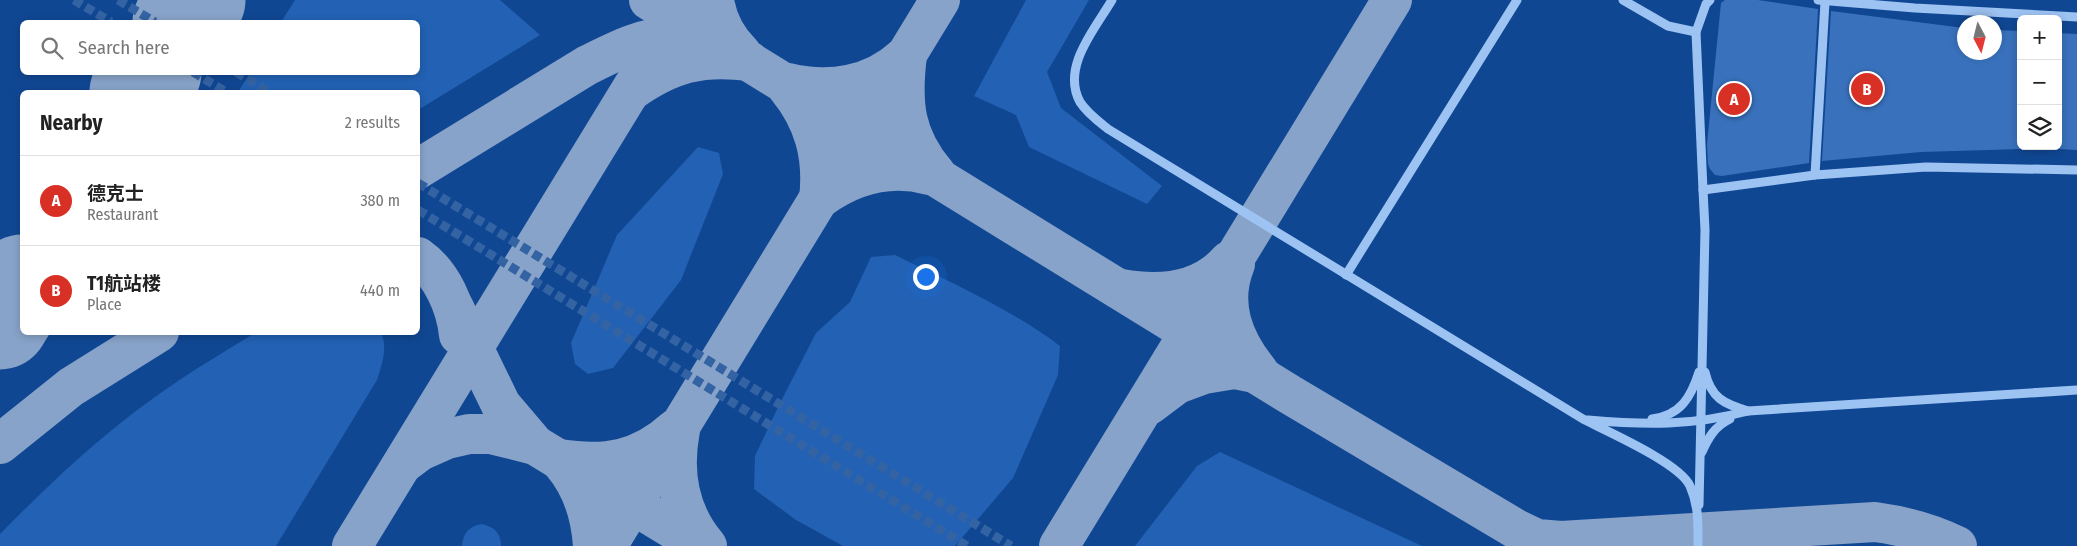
<!DOCTYPE html>
<html lang="en">
<head>
<meta charset="utf-8">
<style>
	:root { --surface:#fff; --page:#f2f2f2; --text:#222; --muted:#767676; --line:#e0e0e0; --accent:#d93025 }
	body { margin:0; font-family:"Fira Sans Condensed","Noto Sans SC",sans-serif; background:var(--page); color:var(--text) }
	.controls { position:absolute; right:15px; top:15px; display:grid; overflow:hidden; border-radius:8px; box-shadow:0 2px 8px #0003 }
	.controls button { width:45px; height:45px; display:grid; place-items:center; padding:0; border:0; border-bottom:1px solid var(--line); background:var(--surface); color:var(--text); font:25px sans-serif }
	.compass { position:absolute; left:1957px; top:15px; width:45px; height:45px; border-radius:50%; background:var(--surface); box-shadow:0 2px 8px #0003; rotate:173deg }
	.you { position:absolute; left:925px; top:276px; width:18px; height:18px; margin:-12px; border:4px solid #fff; border-radius:50%; background:#1a73e8; box-shadow:0 0 0 8px #1a73e833 }
	.badge { display:grid; place-items:center; width:32px; height:32px; border-radius:50%; background:var(--accent); color:#fff; font-size:16px; font-weight:700 }
	.pin { position:absolute; translate:-50% -50%; border:2px solid #fff; box-shadow:0 1px 5px #0006 }
	.list { margin:0; padding:0; list-style:none }
	h2 { display:flex; justify-content:space-between; align-items:center; height:65px; margin:0; padding:0 20px; font-size:21px }
	h2 small { font-size:16px; font-weight:400; color:var(--muted) }
	.list li { display:grid; grid-template-columns:32px 1fr auto; gap:15px; align-items:center; box-sizing:border-box; height:90px; padding:0 20px; border-top:1px solid var(--line) }
	.list b { display:block; font-size:19px; white-space:nowrap }
	.list p { margin:0; font-size:16px; white-space:nowrap; color:var(--muted) }
	.list em { font-size:16px; font-style:normal; color:var(--muted) }
	.icon { flex:none; width:28px; height:28px; fill:none; stroke:currentColor; stroke-width:2; stroke-linecap:round; stroke-linejoin:round }
	.map { position:relative; flex:none; width:2077px; height:546px; overflow:hidden }
	.search { position:absolute; background:var(--surface); box-shadow:0 2px 8px #0003; left:20px; top:20px; width:400px; height:55px; display:flex; align-items:center; gap:12px; box-sizing:border-box; padding:0 18px; border-radius:8px; color:var(--muted); font-size:19px }
	.panel { position:absolute; background:var(--surface); box-shadow:0 2px 8px #0003; left:20px; top:90px; width:400px; height:245px; border-radius:8px }
	.map>svg:first-child { display:block }
	.green { fill:#2261b3 }
	.lines { fill:none; stroke-linecap:round; stroke-linejoin:round }
	.taxiway { stroke:#88a3c9; stroke-width:40 }
	.runway { stroke:#88a3c9; stroke-width:99 }
	.building { fill:#3971bc }
	.minor-tunnel { stroke:#3463a3; stroke-width:9; stroke-dasharray:9 4.5; stroke-linecap:butt }
	.minor { stroke:#9dc3f3; stroke-width:9 }
</style>
</head>
<body>
<div class="map">
<svg width="2077" height="546" viewBox="0 0 2077 546">
	<rect width="100%" height="100%" fill="#104793"/>
	<g class="green">
		<path d="M295,0H500L540,35L418,110V92H238L250,73L418,72V22H281Z"/>
		<path d="M1026,0H1089L1047,72L1061,108L1162,186L1147,204L1029,147L1016,115L974,96Z"/>
		<path d="M698,147L719,153L723,174L681,280L613,368L588,374L575,364L571,343L617,235Z"/>
		<path d="M895,255C952,283 1009,308 1060,346L1058,375L1013,478L955,546H843L796,520L754,489L755,456L779,405L816,333L850,302L871,257Z"/>
		<path d="M255,333L381,332C388,348 382,364 377,380L276,546H0V534C55,478 113,424 178,381C203,364 229,349 255,333Z"/>
		<path d="M1220,452L1422,546H1135L1197,466Z"/>
		<path d="M482,524C494,527 501,533 501,546H462C463,533 469,526 482,524Z"/>
	</g>
	<g class="lines">
		<g class="taxiway">
			<path d="M649,0L1289,394L1516,529L1537,539L1561,541L1875,522C1905,526 1930,533 1957,546"/>
			<path d="M714,0C717,20 727,39 741,53"/>
			<path d="M907,55C901,103 904,136 936,174"/>
			<path d="M788,83C830,93 872,86 904,57"/>
			<path d="M787,87C814,120 824,156 819,199"/>
			<path d="M631,91C671,63 701,55 749,61"/>
			<path d="M418,169L586,66C614,52 644,36 676,36"/>
			<path d="M819,199C852,175 888,164 929,175"/>
			<path d="M418,257C442,274 456,306 459,335"/>
			<path d="M1235,264C1219,304 1233,340 1259,372"/>
			<path d="M1121,289C1160,296 1201,293 1229,261"/>
			<path d="M454,308L501,405L535,445"/>
			<path d="M1149,405L1177,384L1204,374L1234,369L1259,374"/>
			<path d="M680,430C672,472 678,512 707,546"/>
			<path d="M0,444L71,387L159,332"/>
			<path d="M559,459C605,466 640,461 675,429"/>
			<path d="M404,463L420,451L447,439L469,434H491L535,445L701,546"/>
			<path d="M563,464C583,488 591,515 593,546"/>
			<path d="M352,546L686,0"/>
			<path d="M607,546L940,0"/>
			<path d="M1059,546L1392,0"/>
		</g>
		<g class="runway">
			<path d="M182,22L196,0"/>
			<path d="M139,92L152,72"/>
			<path d="M0,320L22,284"/>
		</g>
	</g>
	<g class="building">
		<path d="M1725,0H1758L1818,9L1809,163L1722,176L1715,175L1710,169L1708,164L1707,144L1721,3Z"/>
		<path d="M1831,11L1964,28V52H1994V30L2021,31V149L1921,152L1822,161Z"/>
		<path d="M2058,33L2077,34V150L2058,149Z"/>
	</g>
	<g class="lines">
		<g class="minor-tunnel">
			<path d="M74,0L111,22"/>
			<path d="M118,0L155,22"/>
			<path d="M193,72L226,92"/>
			<path d="M236,72L269,92"/>
			<path d="M418,183L1011,546"/>
			<path d="M418,210L967,546"/>
		</g>
		<g class="minor">
			<path d="M1112,0C1095,29 1061,67 1080,102C1087,113 1098,121 1108,129L1583,419C1606,431 1680,463 1690,486C1699,506 1698,524 1698,546"/>
			<path d="M1623,0L1668,26L1696,32"/>
			<path d="M1710,0L1706,4L1696,32L1703,190L1815,175L1926,167L2077,170"/>
			<path d="M1818,0L1915,8L2077,17"/>
			<path d="M1815,175L1825,2"/>
			<path d="M1346,275L1517,0"/>
			<path d="M1705,372C1711,398 1724,404 1748,411"/>
			<path d="M1652,419C1681,415 1691,397 1699,372"/>
			<path d="M1588,420C1645,425 1692,426 1748,411L2077,390"/>
			<path d="M1702,452C1708,438 1715,426 1730,419"/>
			<path d="M1699,505L1705,230L1703,190"/>
		</g>
	</g>
</svg>
<div class="controls">
<button>+</button>
<button>−</button>
<button><svg class="icon" aria-label="layers" viewBox="0 0 24 24"><path d="M12 4l9 5-9 5-9-5zM3 14l9 5 9-5"/></svg></button>
</div>
<svg class="compass" viewBox="-18 -18 36 36"><path d="M0-13l5 13h-10z" fill="#e53935"/><path d="M0 13l5-13h-10z" fill="#767676"/></svg>
<div class="you"></div>
<div class="pin badge" style="left:1734px;top:99px">A</div>
<div class="pin badge" style="left:1867px;top:89px">B</div>
<div class="search"><svg class="icon" aria-label="search" viewBox="0 0 24 24"><circle cx="10" cy="10" r="6"/><path d="M15 15l6 6"/></svg>Search here</div>
<section class="panel">
<h2>Nearby<small>2 results</small></h2>
<ul class="list">
<li><span class="badge">A</span><div><b>德克士</b><p>Restaurant</p></div><em>380 m</em></li>
<li><span class="badge">B</span><div><b>T1航站楼</b><p>Place</p></div><em>440 m</em></li>
</ul>
</section>
</div>
</body>
</html>
